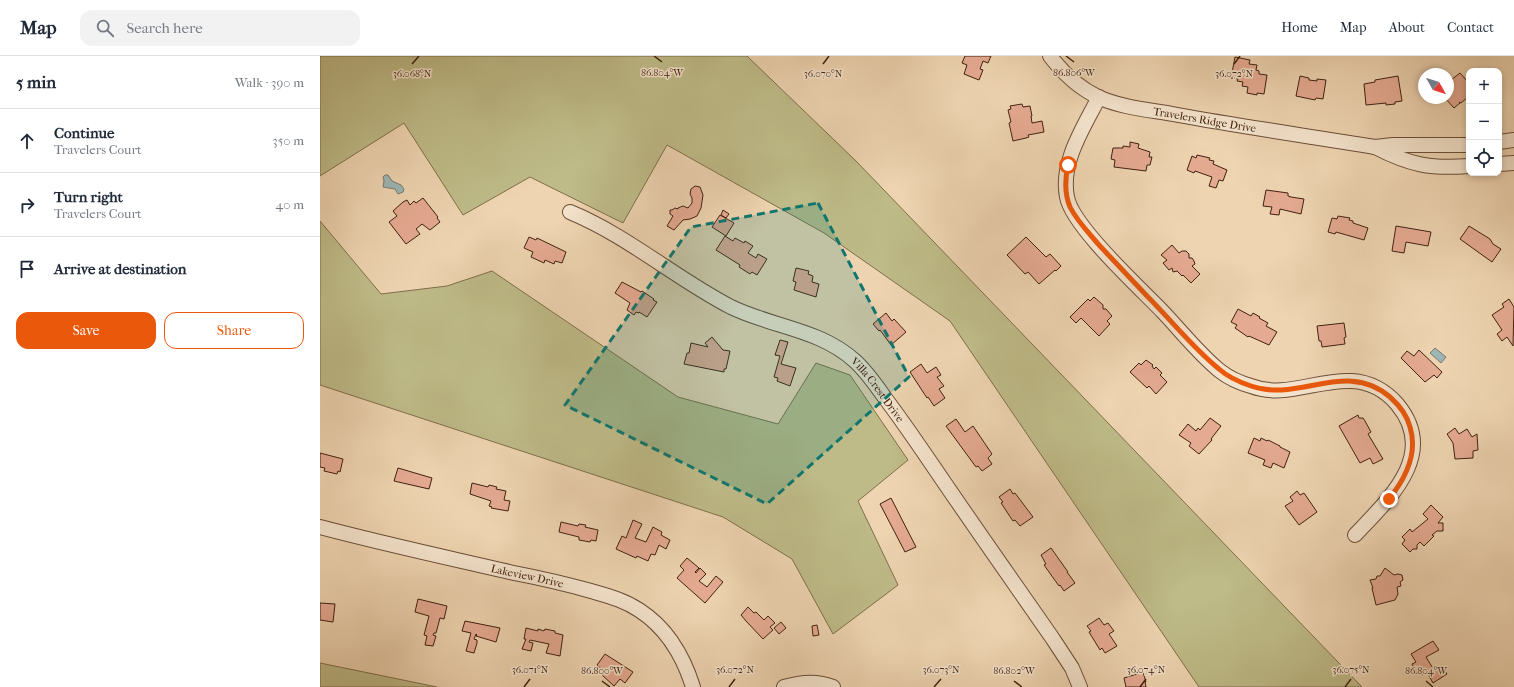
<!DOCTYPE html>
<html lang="en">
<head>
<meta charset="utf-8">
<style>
	:root { --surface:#fff; --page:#f2f2f3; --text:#1f2937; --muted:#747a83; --line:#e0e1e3; --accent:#ea580c }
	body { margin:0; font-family:"IM FELL French Canon",serif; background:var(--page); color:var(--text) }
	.controls { position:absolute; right:12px; top:12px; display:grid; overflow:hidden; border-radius:8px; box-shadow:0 2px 6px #0003 }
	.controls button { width:36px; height:36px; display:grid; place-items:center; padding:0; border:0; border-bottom:1px solid var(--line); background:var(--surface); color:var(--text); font:20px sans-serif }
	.compass { position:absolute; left:1098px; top:12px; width:36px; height:36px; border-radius:50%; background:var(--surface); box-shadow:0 2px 6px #0003; rotate:129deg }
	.stop { position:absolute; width:12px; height:12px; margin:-9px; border:3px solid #ea580c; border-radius:50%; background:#fff }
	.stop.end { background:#ea580c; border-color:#fff; box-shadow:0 1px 4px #0008 }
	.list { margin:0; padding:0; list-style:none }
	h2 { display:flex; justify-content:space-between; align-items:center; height:52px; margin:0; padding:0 16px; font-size:17px }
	h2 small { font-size:13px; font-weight:400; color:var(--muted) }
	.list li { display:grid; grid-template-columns:26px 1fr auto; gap:12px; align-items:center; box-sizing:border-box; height:64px; padding:0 16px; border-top:1px solid var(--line) }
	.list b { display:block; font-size:15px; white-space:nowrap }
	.list p { margin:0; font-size:13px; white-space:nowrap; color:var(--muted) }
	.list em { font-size:13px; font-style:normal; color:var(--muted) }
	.actions { display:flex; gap:8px; padding:12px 16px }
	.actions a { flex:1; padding:9px 0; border:1px solid var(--accent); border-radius:12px; text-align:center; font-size:14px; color:var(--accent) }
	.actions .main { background:var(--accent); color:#fff }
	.icon { flex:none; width:22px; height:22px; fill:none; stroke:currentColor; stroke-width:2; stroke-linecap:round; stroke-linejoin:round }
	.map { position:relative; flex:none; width:1194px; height:631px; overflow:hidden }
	header { display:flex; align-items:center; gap:24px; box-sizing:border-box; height:56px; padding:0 20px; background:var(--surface); border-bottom:1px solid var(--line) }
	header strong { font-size:19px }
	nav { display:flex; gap:22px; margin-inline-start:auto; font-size:14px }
	.search { width:280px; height:36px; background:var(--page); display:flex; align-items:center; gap:10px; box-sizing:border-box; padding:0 14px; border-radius:12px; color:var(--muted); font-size:15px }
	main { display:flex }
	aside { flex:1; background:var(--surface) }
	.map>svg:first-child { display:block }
	.green { fill:#bebb88; stroke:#806e4c }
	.water { fill:#9db6b6; stroke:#787a73 }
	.building { fill:#e5aa92; stroke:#41210f }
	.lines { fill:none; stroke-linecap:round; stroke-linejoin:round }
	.minor-casing { stroke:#6c4e38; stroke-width:16 }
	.minor { stroke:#f4e3cc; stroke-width:14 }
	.route { stroke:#ea580c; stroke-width:5 }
	.marked { fill:#0f766e; fill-opacity:0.2; stroke:#0f766e; stroke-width:3; stroke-dasharray:8 5; stroke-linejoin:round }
	.ticks { fill:none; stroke:#41210f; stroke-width:1.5 }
	.labels { text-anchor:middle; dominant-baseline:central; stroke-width:3; stroke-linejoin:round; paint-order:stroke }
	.street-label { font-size:11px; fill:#41210f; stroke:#f4e3cc }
	.ticks-label { font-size:10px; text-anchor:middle; fill:#41210f; stroke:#f4e3cc; stroke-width:3; stroke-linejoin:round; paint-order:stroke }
</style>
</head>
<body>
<header>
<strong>Map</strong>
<div class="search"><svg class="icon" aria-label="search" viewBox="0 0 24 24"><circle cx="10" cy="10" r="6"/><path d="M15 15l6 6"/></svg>Search here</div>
<nav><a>Home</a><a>Map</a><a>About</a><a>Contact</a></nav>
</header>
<main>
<aside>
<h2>5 min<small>Walk · 390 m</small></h2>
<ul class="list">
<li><svg class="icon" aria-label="ahead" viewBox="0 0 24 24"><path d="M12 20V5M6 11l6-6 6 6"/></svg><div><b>Continue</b><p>Travelers Court</p></div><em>350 m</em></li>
<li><svg class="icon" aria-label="right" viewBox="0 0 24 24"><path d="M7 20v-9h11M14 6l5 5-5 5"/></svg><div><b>Turn right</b><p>Travelers Court</p></div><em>40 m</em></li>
<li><svg class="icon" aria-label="arrive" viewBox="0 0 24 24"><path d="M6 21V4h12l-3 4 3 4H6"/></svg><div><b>Arrive at destination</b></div></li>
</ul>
<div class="actions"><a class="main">Save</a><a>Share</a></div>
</aside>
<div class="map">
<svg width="1194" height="631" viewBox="0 0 1194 631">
	<rect width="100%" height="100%" fill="#eed4b1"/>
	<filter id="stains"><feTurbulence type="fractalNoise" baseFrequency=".005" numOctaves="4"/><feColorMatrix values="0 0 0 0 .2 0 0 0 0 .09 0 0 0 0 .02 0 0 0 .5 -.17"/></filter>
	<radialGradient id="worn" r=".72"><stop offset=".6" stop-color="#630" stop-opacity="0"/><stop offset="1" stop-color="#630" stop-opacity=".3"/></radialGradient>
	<g class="green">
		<path d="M0,0H427L537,106L1042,631H879L630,265L504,177L347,89L303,167L210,121L143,159L84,67L0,120Z"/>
		<path d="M0,165L61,238L127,230L172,215L358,341L458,368L496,307L530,319L588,404L538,445L578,529L513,578L472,503L403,461L0,329Z"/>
		<path d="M0,607L117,631H0Z"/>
	</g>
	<g class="water">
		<path d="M65,119H68L72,125L81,129L84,133L83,136L78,138L75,133L63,131L64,125L63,121Z"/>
		<path d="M1115,292L1126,301L1121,307L1110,297Z"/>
	</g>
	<g class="building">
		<path d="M645,0H671L668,7L663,5L660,13L663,14L659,24L644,18L647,9L642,7Z"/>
		<path d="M915,1L930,4L929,8L937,9L936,14L939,15V18L947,19L944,38L937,37V39L927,37L928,31L922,30L923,26L917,25L918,23L911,22Z"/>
		<path d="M1140,17L1149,27V40L1141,47L1139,46L1140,47L1134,52L1125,42H1128V31L1133,27L1131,24Z"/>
		<path d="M980,20L989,22V24L997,25V23L1006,24L1003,43L996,42L995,44L976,40Z"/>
		<path d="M1078,20L1082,45L1075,46V48L1066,49V47L1046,49L1044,28L1055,26V24Z"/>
		<path d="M702,48L703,51L710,50L712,60H711L712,67L722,65L724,76L708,79L709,81L706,82L693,85L689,67L691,66L688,54L691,53L690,50Z"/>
		<path d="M810,86L819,88L818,92L830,96L829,101H832L830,109H827L826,115L794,111L795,104L791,103L793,92H803V90L810,91Z"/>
		<path d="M877,99L890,102L889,104L894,105L893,108L907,114L903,125L899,124L896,132L889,130L892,121L875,115L874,117L867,114L872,100L876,102Z"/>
		<path d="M375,130L380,131L383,139L381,152L377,160L370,163L363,164L354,174L347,170L353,160L350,158V154H352L355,152L358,153V152L363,150L368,152L372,147V142L370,138L371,133Z"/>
		<path d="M946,134L968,137V140L971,141L984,143L981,158L960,153L959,159L950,158L952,151L943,150Z"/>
		<path d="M103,142L118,161L117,162L120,166L110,174L102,168L96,173L100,178L86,188L69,166L77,160L73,155L83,146L87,144L90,149L94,145L96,147Z"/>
		<path d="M403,154L409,158L406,162L401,159Z"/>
		<path d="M400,159L414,167L406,180L392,171Z"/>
		<path d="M1018,160L1030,162L1029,164L1033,165V167L1048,172L1044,184L1016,176L1015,178L1008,176L1012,162L1017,163Z"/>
		<path d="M1076,170L1111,176L1108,190L1086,186L1084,197L1072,195Z"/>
		<path d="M1149,170L1170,183L1173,188L1181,193L1172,206L1140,183Z"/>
		<path d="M405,180L413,185L415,182L424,187L425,185L433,190L428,197L436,202L438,198L447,203L437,219L432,216L430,218L419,211L420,209L396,194Z"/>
		<path d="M209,181L216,184L217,182L246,196L242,207L235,205L234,208L225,204L224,207L211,201L213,196L204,192Z"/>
		<path d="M706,181L726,201L730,198L741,210L736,215L735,214L719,228L708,216L705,218L687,199Z"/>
		<path d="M852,189L859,197L862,195H866L869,198V202H872L874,205L875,208L872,210L880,218L871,227L863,219L862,220L857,215L853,216L852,212L849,214L843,207L847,204L841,199Z"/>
		<path d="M476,212L489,215L488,218L493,220L492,226L499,228L496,241L474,234L476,226L473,225Z"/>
		<path d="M302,226L321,236L322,235L334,243L333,244L337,246L327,261L319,256V257L316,256L314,259L307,254L310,247L295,237Z"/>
		<path d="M774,241L783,249V253H786L792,260L787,265L790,268L779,280L761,262L756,267L750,261L768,243L770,245Z"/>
		<path d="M1189,243L1194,251L1193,290L1187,281L1182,285L1177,278L1182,274L1172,259L1184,251L1182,248Z"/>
		<path d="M918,253L931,260L933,257L940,261L939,262L948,267L946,270L957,276L949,289L929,280L928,281L915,272L917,269L911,266Z"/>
		<path d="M566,257L572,265L574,263L586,276L571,289L560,274L559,275L553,268Z"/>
		<path d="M1024,267L1026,281L1024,282L1025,288L1002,291L1001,285H999L997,270Z"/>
		<path d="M392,281L403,294L410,295L406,313H404V316L364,308L367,297H369L371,287L388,291L385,287Z"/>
		<path d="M460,284L468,286L461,308L476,312L470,330L457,325L458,322L454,321L460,300L455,299Z"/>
		<path d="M1099,294L1122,316L1117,322L1114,319L1105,326L1081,302L1087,295L1094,300Z"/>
		<path d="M826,304L833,309L832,310L834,313L836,311L842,317L840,319L847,326L836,338L829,330L827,332L810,316L819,307L821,309Z"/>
		<path d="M601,308L607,317L616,311L621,319L617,321L624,330L619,333L625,342L614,350L608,341L607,342L590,316Z"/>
		<path d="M1038,359L1039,362H1043L1045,365L1051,376L1048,378L1063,403L1053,408L1050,402L1040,407L1019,370Z"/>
		<path d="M890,362L901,370L891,383L892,384L879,398L869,390L871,387L859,379L868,368L876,375L878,372L880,374Z"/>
		<path d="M636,363L645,376L653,370L672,398L668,402L672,408L662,415L658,410L656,411L626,370Z"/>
		<path d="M1135,372L1139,378L1147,373L1152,381L1157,378L1158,394L1153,395V402L1135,403L1133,387L1127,378Z"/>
		<path d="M934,382L940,385L941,382L947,385L948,384L960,390V391L970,396L964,412L953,407L951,412L943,409L945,404L928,397Z"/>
		<path d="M0,397L23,403L20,416L18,415L17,418L4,415L5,412L0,411Z"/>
		<path d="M78,412L112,422L109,433L74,425Z"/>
		<path d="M152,427L168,431L169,429L177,431L176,433L186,435L184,444L190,445L188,455L171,452L172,451L169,450L171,445L150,438Z"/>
		<path d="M690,433L693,438L695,437L713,461L700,470L695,464L693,465L681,447L683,446L679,441Z"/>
		<path d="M977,435L980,439L984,437L997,456L979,469L965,450L973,445L970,441Z"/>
		<path d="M571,442L596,491L585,496L560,448Z"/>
		<path d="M1111,449L1123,461L1118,467H1123V475H1117L1112,479L1114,480L1104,490L1100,486L1097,489V493H1093L1090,496L1082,488L1085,484L1082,481L1090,473L1092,476L1108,463L1103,458Z"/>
		<path d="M313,464L322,468L315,482L326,486L333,471L342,476L341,479L350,484L346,493L339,489L335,499L331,498L328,505L317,500L316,502L296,493L302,480L306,482Z"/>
		<path d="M241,466L258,470L259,468L266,469L265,471L278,474L276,485L271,484L270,486L259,484V481L239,476Z"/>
		<path d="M731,492L748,516H747L755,527L744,535L740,529L739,530L724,509L726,508L721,499Z"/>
		<path d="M367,502L379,512L375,516L376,517L380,512L386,518L379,525L387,531L396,520L403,526L385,547L357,522L364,514L360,510Z"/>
		<path d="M1065,512L1074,519L1078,518L1082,519L1083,524L1080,526L1081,530L1077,531L1078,538L1075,544L1056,549L1052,532H1053L1050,524L1056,523L1057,520H1060Z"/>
		<path d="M98,543L127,550L124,563L120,562L116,577H114L113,579L116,580L113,590L105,589L107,580L104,579L109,560L95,556Z"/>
		<path d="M0,547L15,548L13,566L0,564Z"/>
		<path d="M428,551L434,557L436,556L444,564L448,560L455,567L450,571L453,574L443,583L426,565L421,559Z"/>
		<path d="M779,562L784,569L788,567L794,575L789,578L797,590L785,597L782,592L780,594L769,576L771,575L767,570Z"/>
		<path d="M145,565L180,572L176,586L156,580L157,579L156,578L154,583L157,584V587L154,597L146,595L151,577L142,575Z"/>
		<path d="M461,566L466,572L459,578L454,572Z"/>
		<path d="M497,569L499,579L493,580L492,570Z"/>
		<path d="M206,572L218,575V573L224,575L225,573L235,575V577L243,579L240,600L226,597L229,588L210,584L209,586L213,587L211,595L202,593L206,583H204Z"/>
		<path d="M1113,585L1119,594L1106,601L1114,614L1121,610L1127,618L1113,627L1108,618L1110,617L1109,615L1102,619L1100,614L1096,616L1092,608L1096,606L1091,598Z"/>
		<path d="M285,598L313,616L305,627L300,623L294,630L282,619L284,615L277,609Z"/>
		<path d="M823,616L826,626H825L826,631H806L804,622Z"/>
	</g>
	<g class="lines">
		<defs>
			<g id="minor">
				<path id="s1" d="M730,0C743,17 759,32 778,41C802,52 832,54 858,59C923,71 989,80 1055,91C1090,109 1110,113 1149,110"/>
				<path d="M779,41C764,71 740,106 747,141C752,170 820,232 843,256C861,275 879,298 900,315C909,322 920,327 931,330C965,343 997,323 1032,325C1050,326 1066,335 1077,348C1119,398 1069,443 1035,479"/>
				<path d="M1179,86L1194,84"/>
				<path d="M1055,91L1073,89H1149"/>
				<path d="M1179,108L1194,107"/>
				<path id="s2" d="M250,156C308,180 355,222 411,251C452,271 500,273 535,305C547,316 556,329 565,342C581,363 596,385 611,407C651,466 692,524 733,583L752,612L760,631"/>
				<path id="s3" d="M0,471C64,488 129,502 194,517C220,522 246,528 271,535C288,540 304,544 319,554C347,572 363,599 373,631"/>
				<path d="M464,631C480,626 496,624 513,631"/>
			</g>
		</defs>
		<use href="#minor" class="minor-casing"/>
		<use href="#minor" class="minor"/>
	</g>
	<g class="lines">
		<path class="route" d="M748,109C745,123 744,137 750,151C757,165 769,177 779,189C795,206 811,223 827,240C851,264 873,292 899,313C908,321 919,326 931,330C979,347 1026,303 1070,341C1079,349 1087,359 1090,371C1098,397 1086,422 1069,443"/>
	</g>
	<path class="marked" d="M498,147L589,321L447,448L245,349L371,171Z"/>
	<path class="ticks" d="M334,0L342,6M746,0L754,6M92,8L99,0M503,8L509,0M914,8L920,0M282,625L290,631M694,625L702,631M1106,625L1113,631M204,631L210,623M409,631L415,623M614,631L621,623M820,631L826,623M1025,631L1031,623"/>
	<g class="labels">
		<g class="street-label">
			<text stroke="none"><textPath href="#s1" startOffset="173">Travelers Ridge Drive</textPath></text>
			<text stroke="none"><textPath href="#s2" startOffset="360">Villa Crest Drive</textPath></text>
			<text stroke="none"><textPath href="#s3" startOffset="213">Lakeview Drive</textPath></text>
		</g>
	</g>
	<g class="ticks-label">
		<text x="342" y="20">86.804°W</text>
		<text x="754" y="20">86.806°W</text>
		<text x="92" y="21">36.068°N</text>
		<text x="503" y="21">36.070°N</text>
		<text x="914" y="21">36.072°N</text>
		<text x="210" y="617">36.071°N</text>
		<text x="415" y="617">36.072°N</text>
		<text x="621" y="617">36.073°N</text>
		<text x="826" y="617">36.074°N</text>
		<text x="1031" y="617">36.075°N</text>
		<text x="282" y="618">86.800°W</text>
		<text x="694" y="618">86.802°W</text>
		<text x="1106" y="618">86.804°W</text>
	</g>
	<rect width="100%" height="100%" filter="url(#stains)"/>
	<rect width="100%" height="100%" fill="url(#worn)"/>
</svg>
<div class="controls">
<button>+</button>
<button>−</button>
<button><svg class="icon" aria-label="locate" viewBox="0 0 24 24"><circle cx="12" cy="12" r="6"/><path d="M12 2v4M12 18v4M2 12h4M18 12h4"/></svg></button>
</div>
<svg class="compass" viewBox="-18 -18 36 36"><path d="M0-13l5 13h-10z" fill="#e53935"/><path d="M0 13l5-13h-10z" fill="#747a83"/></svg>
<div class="stop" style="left:748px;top:109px"></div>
<div class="stop end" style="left:1069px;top:443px"></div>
</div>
</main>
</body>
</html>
